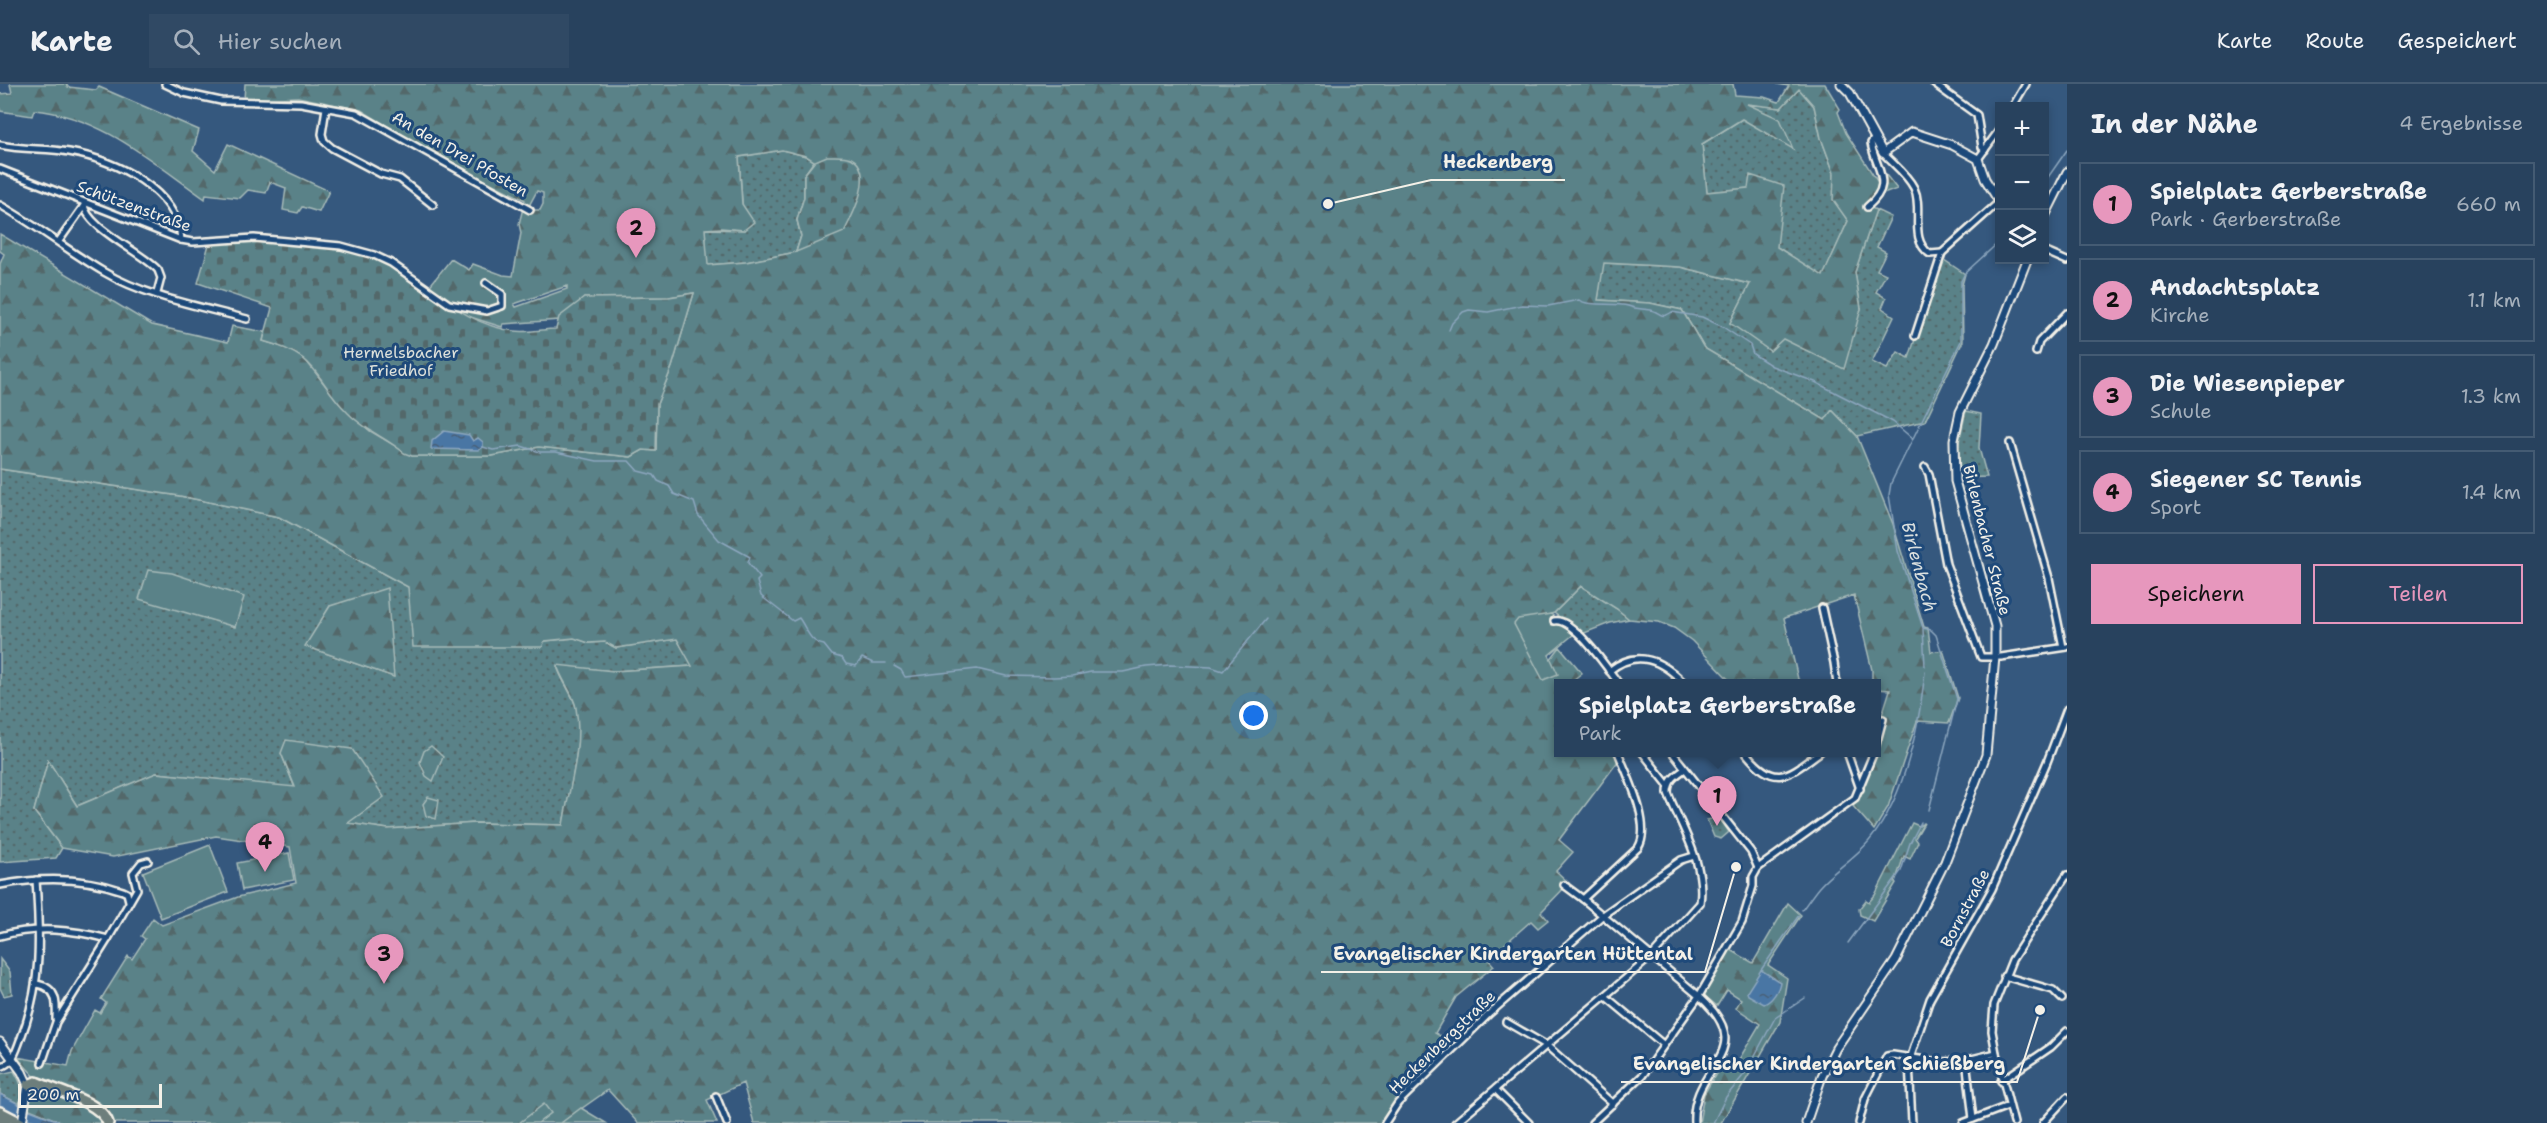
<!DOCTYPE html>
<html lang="de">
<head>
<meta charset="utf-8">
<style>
	:root { --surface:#28425e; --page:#304964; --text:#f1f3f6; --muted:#a5b0bc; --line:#445b73; --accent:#e797bd }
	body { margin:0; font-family:"Shantell Sans",sans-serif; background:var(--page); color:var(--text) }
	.controls { position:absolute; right:18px; top:18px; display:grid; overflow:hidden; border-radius:0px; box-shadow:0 3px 9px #0003 }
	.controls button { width:54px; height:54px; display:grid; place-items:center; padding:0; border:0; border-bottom:2px solid var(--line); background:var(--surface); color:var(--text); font:30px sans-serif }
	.scale { position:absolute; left:18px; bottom:15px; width:144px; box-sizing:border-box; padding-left:6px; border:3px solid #f4f1e8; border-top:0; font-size:16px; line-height:21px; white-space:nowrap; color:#f4f1e8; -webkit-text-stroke:4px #1f4a7a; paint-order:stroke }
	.you { position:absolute; left:1254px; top:632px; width:21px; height:21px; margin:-15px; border:4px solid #fff; border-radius:50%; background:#1a73e8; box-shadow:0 0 0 9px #1a73e833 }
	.badge { display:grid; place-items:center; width:39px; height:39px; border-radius:50%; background:var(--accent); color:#111; font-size:20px; font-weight:700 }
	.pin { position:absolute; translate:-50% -50px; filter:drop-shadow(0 2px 3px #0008) }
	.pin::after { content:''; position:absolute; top:32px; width:21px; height:18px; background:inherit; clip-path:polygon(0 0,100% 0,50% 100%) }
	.popup { position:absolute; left:1554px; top:595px; width:327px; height:78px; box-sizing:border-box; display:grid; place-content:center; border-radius:0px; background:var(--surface); filter:drop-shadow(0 2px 4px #0005); font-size:20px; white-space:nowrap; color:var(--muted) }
	.popup b { font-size:22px; color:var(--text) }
	.popup::after { content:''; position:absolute; left:50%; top:100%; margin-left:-12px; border:12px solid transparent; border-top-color:var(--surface) }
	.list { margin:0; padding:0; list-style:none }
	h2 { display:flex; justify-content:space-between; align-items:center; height:78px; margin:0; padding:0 24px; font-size:26px }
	h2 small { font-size:20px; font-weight:400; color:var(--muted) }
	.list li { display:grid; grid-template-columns:39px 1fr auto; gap:18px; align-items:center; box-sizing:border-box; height:84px; margin:0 12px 12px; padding:0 12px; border:2px solid var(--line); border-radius:0px }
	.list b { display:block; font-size:22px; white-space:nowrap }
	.list p { margin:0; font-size:20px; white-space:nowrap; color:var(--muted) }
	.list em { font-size:20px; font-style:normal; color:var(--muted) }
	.actions { display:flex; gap:12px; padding:18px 24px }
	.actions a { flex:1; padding:14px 0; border:2px solid var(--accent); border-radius:0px; text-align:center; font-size:21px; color:var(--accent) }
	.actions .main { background:var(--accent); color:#111 }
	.icon { flex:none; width:33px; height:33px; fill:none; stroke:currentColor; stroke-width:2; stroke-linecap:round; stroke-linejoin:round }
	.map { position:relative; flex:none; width:2067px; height:1039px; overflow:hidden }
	header { display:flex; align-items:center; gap:36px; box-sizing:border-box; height:84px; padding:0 30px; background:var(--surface); border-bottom:2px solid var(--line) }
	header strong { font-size:28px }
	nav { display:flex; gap:33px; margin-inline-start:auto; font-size:21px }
	.search { width:420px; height:54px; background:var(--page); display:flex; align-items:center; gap:15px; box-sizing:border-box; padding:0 21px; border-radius:0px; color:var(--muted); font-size:22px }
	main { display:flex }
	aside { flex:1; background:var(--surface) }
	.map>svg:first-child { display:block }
	.grass { fill:url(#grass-dots); stroke:#a7bab8; stroke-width:1.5; fill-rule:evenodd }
	.forest { fill:url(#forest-firs); stroke:#a7bab8; stroke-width:1.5; fill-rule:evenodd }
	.cemetery { fill:url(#cemetery-stones); stroke:#a7bab8; stroke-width:1.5 }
	.garden { fill:#5a8288; stroke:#a7bab8; stroke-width:1.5 }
	.water { fill:url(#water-ripples); stroke:#8da7bf; stroke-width:1.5 }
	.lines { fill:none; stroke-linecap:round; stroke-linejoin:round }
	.stream { stroke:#8da7bf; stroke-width:1.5 }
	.street-casing { stroke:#f4f1e8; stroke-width:10 }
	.secondary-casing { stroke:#f4f1e8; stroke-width:11 }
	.highway-casing { stroke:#f4f1e8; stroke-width:14 }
	.street { stroke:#1f4a7a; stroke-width:5 }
	.secondary { stroke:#1f4a7a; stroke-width:7 }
	.highway { stroke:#6d7e7c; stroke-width:9 }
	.labels { text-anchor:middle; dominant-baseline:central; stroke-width:6; stroke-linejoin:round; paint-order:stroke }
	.street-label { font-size:16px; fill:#f4f1e8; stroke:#1f4a7a }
	.park-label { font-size:16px; fill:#dde0da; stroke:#1f4a7a }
	.water-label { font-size:18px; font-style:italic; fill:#dadfde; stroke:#1f4a7a }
	.leader { fill:none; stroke:#f4f1e8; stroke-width:2 }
	.callout-dot { fill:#f4f1e8; stroke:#1f4a7a; stroke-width:2 }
	.callout-label { font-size:18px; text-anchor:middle; font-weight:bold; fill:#f4f1e8; stroke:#1f4a7a; stroke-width:6; stroke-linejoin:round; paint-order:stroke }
</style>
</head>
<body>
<header>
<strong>Karte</strong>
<div class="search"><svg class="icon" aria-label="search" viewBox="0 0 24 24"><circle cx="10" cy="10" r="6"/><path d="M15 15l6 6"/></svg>Hier suchen</div>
<nav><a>Karte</a><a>Route</a><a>Gespeichert</a></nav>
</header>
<main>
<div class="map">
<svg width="2067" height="1039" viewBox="0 0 2067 1039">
	<defs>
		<pattern id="grass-dots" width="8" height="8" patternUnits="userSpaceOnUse" patternTransform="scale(1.5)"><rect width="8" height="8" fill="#5a8288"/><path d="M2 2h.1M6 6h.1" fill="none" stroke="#52686a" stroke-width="1.8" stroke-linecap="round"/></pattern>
		<pattern id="forest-firs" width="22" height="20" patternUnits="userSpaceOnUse" patternTransform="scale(1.5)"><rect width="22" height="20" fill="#5a8288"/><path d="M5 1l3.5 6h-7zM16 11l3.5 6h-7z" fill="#52686a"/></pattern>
		<pattern id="cemetery-stones" width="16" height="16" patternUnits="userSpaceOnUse" patternTransform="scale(1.5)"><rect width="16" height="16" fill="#5a8288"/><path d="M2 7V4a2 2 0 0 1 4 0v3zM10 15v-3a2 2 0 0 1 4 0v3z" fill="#52686a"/></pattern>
		<pattern id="water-ripples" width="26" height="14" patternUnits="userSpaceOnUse" patternTransform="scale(1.5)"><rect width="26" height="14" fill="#4976a4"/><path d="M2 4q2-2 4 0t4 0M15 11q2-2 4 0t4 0" fill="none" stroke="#495f75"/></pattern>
	</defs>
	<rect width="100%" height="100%" fill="#35587e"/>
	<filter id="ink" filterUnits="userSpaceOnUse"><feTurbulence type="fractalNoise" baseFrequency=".0167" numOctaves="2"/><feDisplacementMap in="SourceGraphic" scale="12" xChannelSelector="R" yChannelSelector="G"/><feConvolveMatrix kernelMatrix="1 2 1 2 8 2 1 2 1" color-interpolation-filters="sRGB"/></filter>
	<g filter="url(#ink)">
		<g class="grass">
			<path d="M1799,5L1814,22L1821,54L1834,89V116L1848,137L1823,193L1777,163L1750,92L1749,104L1707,108L1702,60L1742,35L1744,19L1781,24Z"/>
			<path d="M782,66L806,72L815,77L804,91V113L797,136L801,152L796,168L746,178L707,181L705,145L744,146L739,73Z"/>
			<path d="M1876,126L1891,133L1877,163L1886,168L1877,186L1886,190L1876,208L1886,214L1882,224L1894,232L1872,278L1887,285L1898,268L1909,274L1941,174L1965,190L1962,201L1963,257L1925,337L1857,352L1833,327L1825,336L1704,264L1682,226L1650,219L1598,216L1603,179L1680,183L1750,200L1730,239L1782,255L1861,225L1855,188Z"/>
			<path d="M1966,327L1981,330L1979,364L1987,393L1960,394L1957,366Z"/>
			<path d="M0,385L180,412L279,433L408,503L545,557L575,554L589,559L605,558L616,564L677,555L693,582L614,587L557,582C561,596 570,606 575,620C586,647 568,712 563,741L476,739L388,745L347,739L281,669L295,704L157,689L77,722L48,676L34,727L62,764L56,774L0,778ZM330,522L394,593L306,562Z"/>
			<path d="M1581,502L1617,525L1629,535L1610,539L1582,550L1554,529Z"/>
			<path d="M1719,733L1729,748L1721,755L1714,753L1707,736Z"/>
			<path d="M0,875L10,888L12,910L4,912L0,904Z"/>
			<path d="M14,987C22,1000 24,1006 19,1020L0,1010V990Z"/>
		</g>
		<g class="forest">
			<path d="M10,0H66L68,3L96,6L99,3L199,46L193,67L215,86L228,60L329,107L319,128L302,123L298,129L283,126L286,104L270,98L266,109L248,106L240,114L206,110L205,115C151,77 101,32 34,26L32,32L0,27V10L12,9Z"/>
			<path d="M245,0H1733L1735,11L1764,13L1779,18L1789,2L1777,0H1825L1840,25L1838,28L1846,49L1879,100L1883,87L1897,105L1881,111L1869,123L1876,126L1855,188L1861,225L1844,285L1783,255L1770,267L1730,239L1750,200L1680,183L1604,179L1598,216L1650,219L1682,226L1704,264L1825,336L1832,326L1857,352L1893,440L1924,543L1928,544L1931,568L1943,566L1958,614L1949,639L1917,637L1888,723L1874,746L1852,721L1870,669L1876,668V650L1890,606L1876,605V600L1872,599V586L1854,511L1784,534L1798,595L1802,599H1732L1692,557L1674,544L1659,538L1629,535L1617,525L1581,502L1554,529L1521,540L1543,585L1560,563L1582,589L1569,599L1558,600V668L1618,669L1619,676L1559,756L1573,768L1556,787L1569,799L1541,828L1548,836L1538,844L1531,837L1488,875L1494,882L1456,913L1435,949L1454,960L1409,999L1381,1039H754L743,999L707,1016L717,1039H638L608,1006L561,1039H64L22,1022L35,993L17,973L68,982L72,967L95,926L100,929L106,919L101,915L128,872L132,875L145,855L141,852L153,834L162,841L238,813L296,799L290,763L216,752L113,773L62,764L34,727L48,676L77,722L156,689L295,703L281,669L286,656L352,665L384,713L348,739L388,745L476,739L563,741C569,704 583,662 576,624C574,610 561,596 557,581L614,587L692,582L677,555L616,564L605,558L589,559L574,554L545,557L542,563H413L408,503L279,433L180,412L0,385V180L4,170L0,167V150L152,241L228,258L232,242L265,248L263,257L286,264L304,274L339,319L370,347L412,372H492L539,363L631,373L643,366L656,367L657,320L672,283L694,209L669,213L584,214L560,236L503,240L502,243L464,231L428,204L451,175L469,186L473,180L503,191L513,192L521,149L519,140L525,116L438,73L361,26L298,13L244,16ZM1799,5L1814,22L1821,54L1834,89L1833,116L1848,137L1823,192L1777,163L1784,102L1750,91L1748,104L1707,108L1702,60L1742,35L1793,65L1780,35L1747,20L1781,24ZM782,66L806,72L814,77L804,91V113L797,136L801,152L796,168L746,178L708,181L705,145L721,144L744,146L754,138L742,120L739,73ZM537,107L543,109V120L540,126H531L530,120ZM567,202V205L516,223L514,220Z"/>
			<path d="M387,504L394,593L305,562L330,522Z"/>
			<path d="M431,662L443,673L433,697L426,692L420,678L424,667Z"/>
			<path d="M428,713L439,716L436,735L426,732L423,720Z"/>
			<path d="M1912,739L1919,742L1924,739L1915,754L1918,758L1910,775L1904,772L1895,798L1896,799L1873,837L1860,831L1859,825L1866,816L1869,818L1875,811Z"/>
			<path d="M1788,819L1801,831L1768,881L1787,894L1780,938L1721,1039H1699L1704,1010L1720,983L1731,989L1760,940L1736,924L1741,915L1727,906L1717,922L1699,907L1726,863L1753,879Z"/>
		</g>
		<g class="cemetery">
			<path d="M827,72C834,72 844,71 851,74C876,87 853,131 844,148L796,168L801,152L797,136L804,113V91L815,77Z"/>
			<path d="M235,154C275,157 339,156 375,172C424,194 460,241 515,247C528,249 543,245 556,245L559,233L584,214L669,213L694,209L672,283L657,320L656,367L643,366L631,373L539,363L492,372H412L404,369C387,354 364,346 348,329C312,293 322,273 263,257L272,224L198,199L210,157Z"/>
		</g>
		<g class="garden">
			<path d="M148,486L172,489L244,513L235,543L139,515Z"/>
			<path d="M1551,530L1574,550L1549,571L1558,590L1543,596L1514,540L1518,535Z"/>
			<path d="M210,761L228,808L161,834L143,788Z"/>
			<path d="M289,769L294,796L242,806L237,779Z"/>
			<path d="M544,1020L551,1029L538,1039H519Z"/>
			<path d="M581,1024L606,1039H561Z"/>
		</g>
		<g class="water">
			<path d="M444,347L469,351L473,357L478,354L483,358V363L479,366L431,365L432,357Z"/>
			<path d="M1761,886L1780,898C1779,906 1772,917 1764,920L1748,911L1747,908Z"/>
			<path d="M0,1010L30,1026L64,1039C33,1039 27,1036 0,1022Z"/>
		</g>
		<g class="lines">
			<g class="stream">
				<path d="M2044,99L2067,66"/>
				<path d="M1449,246L1452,239L1463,228L1469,226L1488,228L1522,221L1548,222L1579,216C1588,223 1616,218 1628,222C1638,226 1642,224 1651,226C1661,228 1660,236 1672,228L1702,233L1723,243L1750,261L1753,270L1772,282L1815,298L1893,338L1913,355"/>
				<path d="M483,363L493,366L521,362L540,368H556L597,377H629L638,387L654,391L658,397L669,402L674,410L694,418L698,431L719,456L750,473L748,479L760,494L757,497L761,512L793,537L799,534C807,545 809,558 824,561L832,571L842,574L846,580L856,582L862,574L873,579H886"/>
				<path d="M1923,545L1925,582"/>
				<path d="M894,582L901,586L905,593L977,585L1006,592L1054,593L1072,592L1091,588H1123L1146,583L1170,581L1211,583L1223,587L1266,535"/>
				<path d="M1929,726L1957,615L1936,551L1931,546L1923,544L1898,467L1889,411L1891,399L1961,257V197L1965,189L2000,157"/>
				<path d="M1802,826C1808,818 1813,810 1819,803C1834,786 1854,775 1869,757C1905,714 1919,642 1925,588"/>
				<path d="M1848,859L1901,787L1910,759L1921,738"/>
				<path d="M1761,886L1799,831"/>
				<path d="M1713,1039L1726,1013L1746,988L1775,934L1805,914"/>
			</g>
			<defs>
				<g id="street">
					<path d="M165,0L184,9L221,17L301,19L356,29L530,126"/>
					<path d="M1934,0L1977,31L1982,63L1985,66"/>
					<path d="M2013,22L2026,0"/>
					<path d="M326,24L322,50L324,57L332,64L381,90L400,95L433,121"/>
					<path d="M0,61C23,66 46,64 69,68C114,76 178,105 181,156"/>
					<path d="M1883,69C1893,80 1907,90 1914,104C1924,125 1908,155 1930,170L1942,169"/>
					<path d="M1978,75L2000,45"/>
					<path d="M0,85L181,156L193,158L254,154L341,162L374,171L391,179L449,220L487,227L502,222V210L486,199"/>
					<path d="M84,119C84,143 142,168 158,186L161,194L157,209"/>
					<path d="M0,121C36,141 68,167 104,188C144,212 202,223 247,235"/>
					<path d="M1867,123C1895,99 1876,87 1871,59L1874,55"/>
					<path d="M59,157L83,123"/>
					<path d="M2044,167L2067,177"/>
					<path d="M1915,252L1942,169L1999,118"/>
					<path d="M2036,268L2039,258L2067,229"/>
					<path d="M2010,359L2049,494L2063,563"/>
					<path d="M1925,383L1929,390L1946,480L1981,573H2001L2067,563"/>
					<path d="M1822,524L1834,579L1837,600"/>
					<path d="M1554,537C1573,533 1608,585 1619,600"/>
					<path d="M1609,587C1637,564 1662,576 1685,600"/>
					<path d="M1876,661L1883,635"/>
					<path d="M1618,668C1627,691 1653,742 1638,764L1583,815L1699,912C1762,969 1690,980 1694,1039"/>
					<path d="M1642,668L1668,701"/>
					<path d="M1672,668L1751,768L1758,784"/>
					<path d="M1745,668C1775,705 1787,693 1820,668"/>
					<path d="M1847,668L1860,705"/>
					<path d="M0,801C40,793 84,793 123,807L127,809L129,817"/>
					<path d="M1564,801L1583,815"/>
					<path d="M0,852C37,842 71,845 108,855"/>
					<path d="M2004,892L2053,906L2062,915"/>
					<path d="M37,900C57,904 57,918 56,935"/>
					<path d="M1605,912L1664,961"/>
					<path d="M1506,938L1546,961L1613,1020"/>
					<path d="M1966,975L1973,1035"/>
					<path d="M42,979L56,938L108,855L137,805L133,789L141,779L148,777"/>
					<path d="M0,983C14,979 16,966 21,954C42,899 40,854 36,796"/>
					<path d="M2001,997L2051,963L2067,947"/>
					<path d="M1496,1006L1529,1039"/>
					<path d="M716,1012L727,1039"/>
					<path d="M1385,1039L1398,1019L1490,929L1603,831L1681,776L1694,772"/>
					<path d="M1455,1039L1652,872L1700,819C1706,780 1681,743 1668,709C1668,696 1675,692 1685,685"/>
					<path d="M1592,1039L1642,992L1699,912L1742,838L1753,802V793L1758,784L1855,714L1874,668"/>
					<path d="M1859,1039L1865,1015L1887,972L1893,971L1939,978L1963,977L1996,969"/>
					<path d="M1912,1039L1909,978L1930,915L1992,805L2047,678L2067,625"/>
					<path d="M1963,1039L2008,1022"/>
					<path d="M2014,1039L1996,969L1992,947L1994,921L2012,876L2067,791"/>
					<path d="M2043,1039L2067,1013"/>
				</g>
				<g id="secondary">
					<path d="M1841,0L1850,9L1883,69L1912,48L1952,61L1978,75L1985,95L2000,119"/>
					<path d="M2044,134L2067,88"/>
					<path d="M0,958L22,988L28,1001L22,1039"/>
					<path d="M1806,1039L1822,992L1836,964L1896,876L1945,778L1986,671L1995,573V542L1955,397L1954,356L1960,328L1994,260L2027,176"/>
				</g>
				<g id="highway">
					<path d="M28,1001L36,998C56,1007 101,1018 108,1039"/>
					<path d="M0,1028L21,1039"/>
					<path d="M0,1036L6,1039"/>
				</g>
			</defs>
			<use href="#street" class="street-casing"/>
			<use href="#secondary" class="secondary-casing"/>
			<use href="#highway" class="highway-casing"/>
			<use href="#street" class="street"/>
			<use href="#secondary" class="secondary"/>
			<use href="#highway" class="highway"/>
		</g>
	</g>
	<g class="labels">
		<g class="street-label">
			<text transform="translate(460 70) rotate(30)">An den Drei Pfosten</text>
			<text transform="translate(134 122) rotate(20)">Schützenstraße</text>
			<text transform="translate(1987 456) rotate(76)">Birlenbacher Straße</text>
			<text transform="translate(1965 824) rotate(-62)">Bornstraße</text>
			<text transform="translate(1442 958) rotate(-44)">Heckenbergstraße</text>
		</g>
		<g class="park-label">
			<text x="401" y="268">Hermelsbacher<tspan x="401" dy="18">Friedhof</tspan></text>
		</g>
		<g class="water-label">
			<text transform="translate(1919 483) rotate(75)">Birlenbach</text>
		</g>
	</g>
	<path class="leader" d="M1328 120L1431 96H1565M1736 783L1705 888H1321M2040 926L2017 998H1621"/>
	<g class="callout-dot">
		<circle cx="1328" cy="120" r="6"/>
		<circle cx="1736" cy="783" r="6"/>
		<circle cx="2040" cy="926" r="6"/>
	</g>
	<g class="callout-label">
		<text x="1498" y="84">Heckenberg</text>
		<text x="1513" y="876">Evangelischer Kindergarten Hüttental</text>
		<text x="1819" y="986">Evangelischer Kindergarten Schießberg</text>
	</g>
</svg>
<div class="controls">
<button>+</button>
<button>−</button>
<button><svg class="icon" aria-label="layers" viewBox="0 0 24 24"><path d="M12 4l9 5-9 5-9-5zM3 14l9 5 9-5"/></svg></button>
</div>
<div class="scale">200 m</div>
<div class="you"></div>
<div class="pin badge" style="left:1717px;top:742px">1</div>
<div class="popup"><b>Spielplatz Gerberstraße</b>Park</div>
<div class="pin badge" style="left:636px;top:174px">2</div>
<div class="pin badge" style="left:384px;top:900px">3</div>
<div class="pin badge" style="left:265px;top:788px">4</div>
</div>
<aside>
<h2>In der Nähe<small>4 Ergebnisse</small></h2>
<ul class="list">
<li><span class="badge">1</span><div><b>Spielplatz Gerberstraße</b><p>Park · Gerberstraße</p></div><em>660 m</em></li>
<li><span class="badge">2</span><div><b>Andachtsplatz</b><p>Kirche</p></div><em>1.1 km</em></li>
<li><span class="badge">3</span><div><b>Die Wiesenpieper</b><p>Schule</p></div><em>1.3 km</em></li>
<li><span class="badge">4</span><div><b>Siegener SC Tennis</b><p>Sport</p></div><em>1.4 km</em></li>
</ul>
<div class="actions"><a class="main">Speichern</a><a>Teilen</a></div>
</aside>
</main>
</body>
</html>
